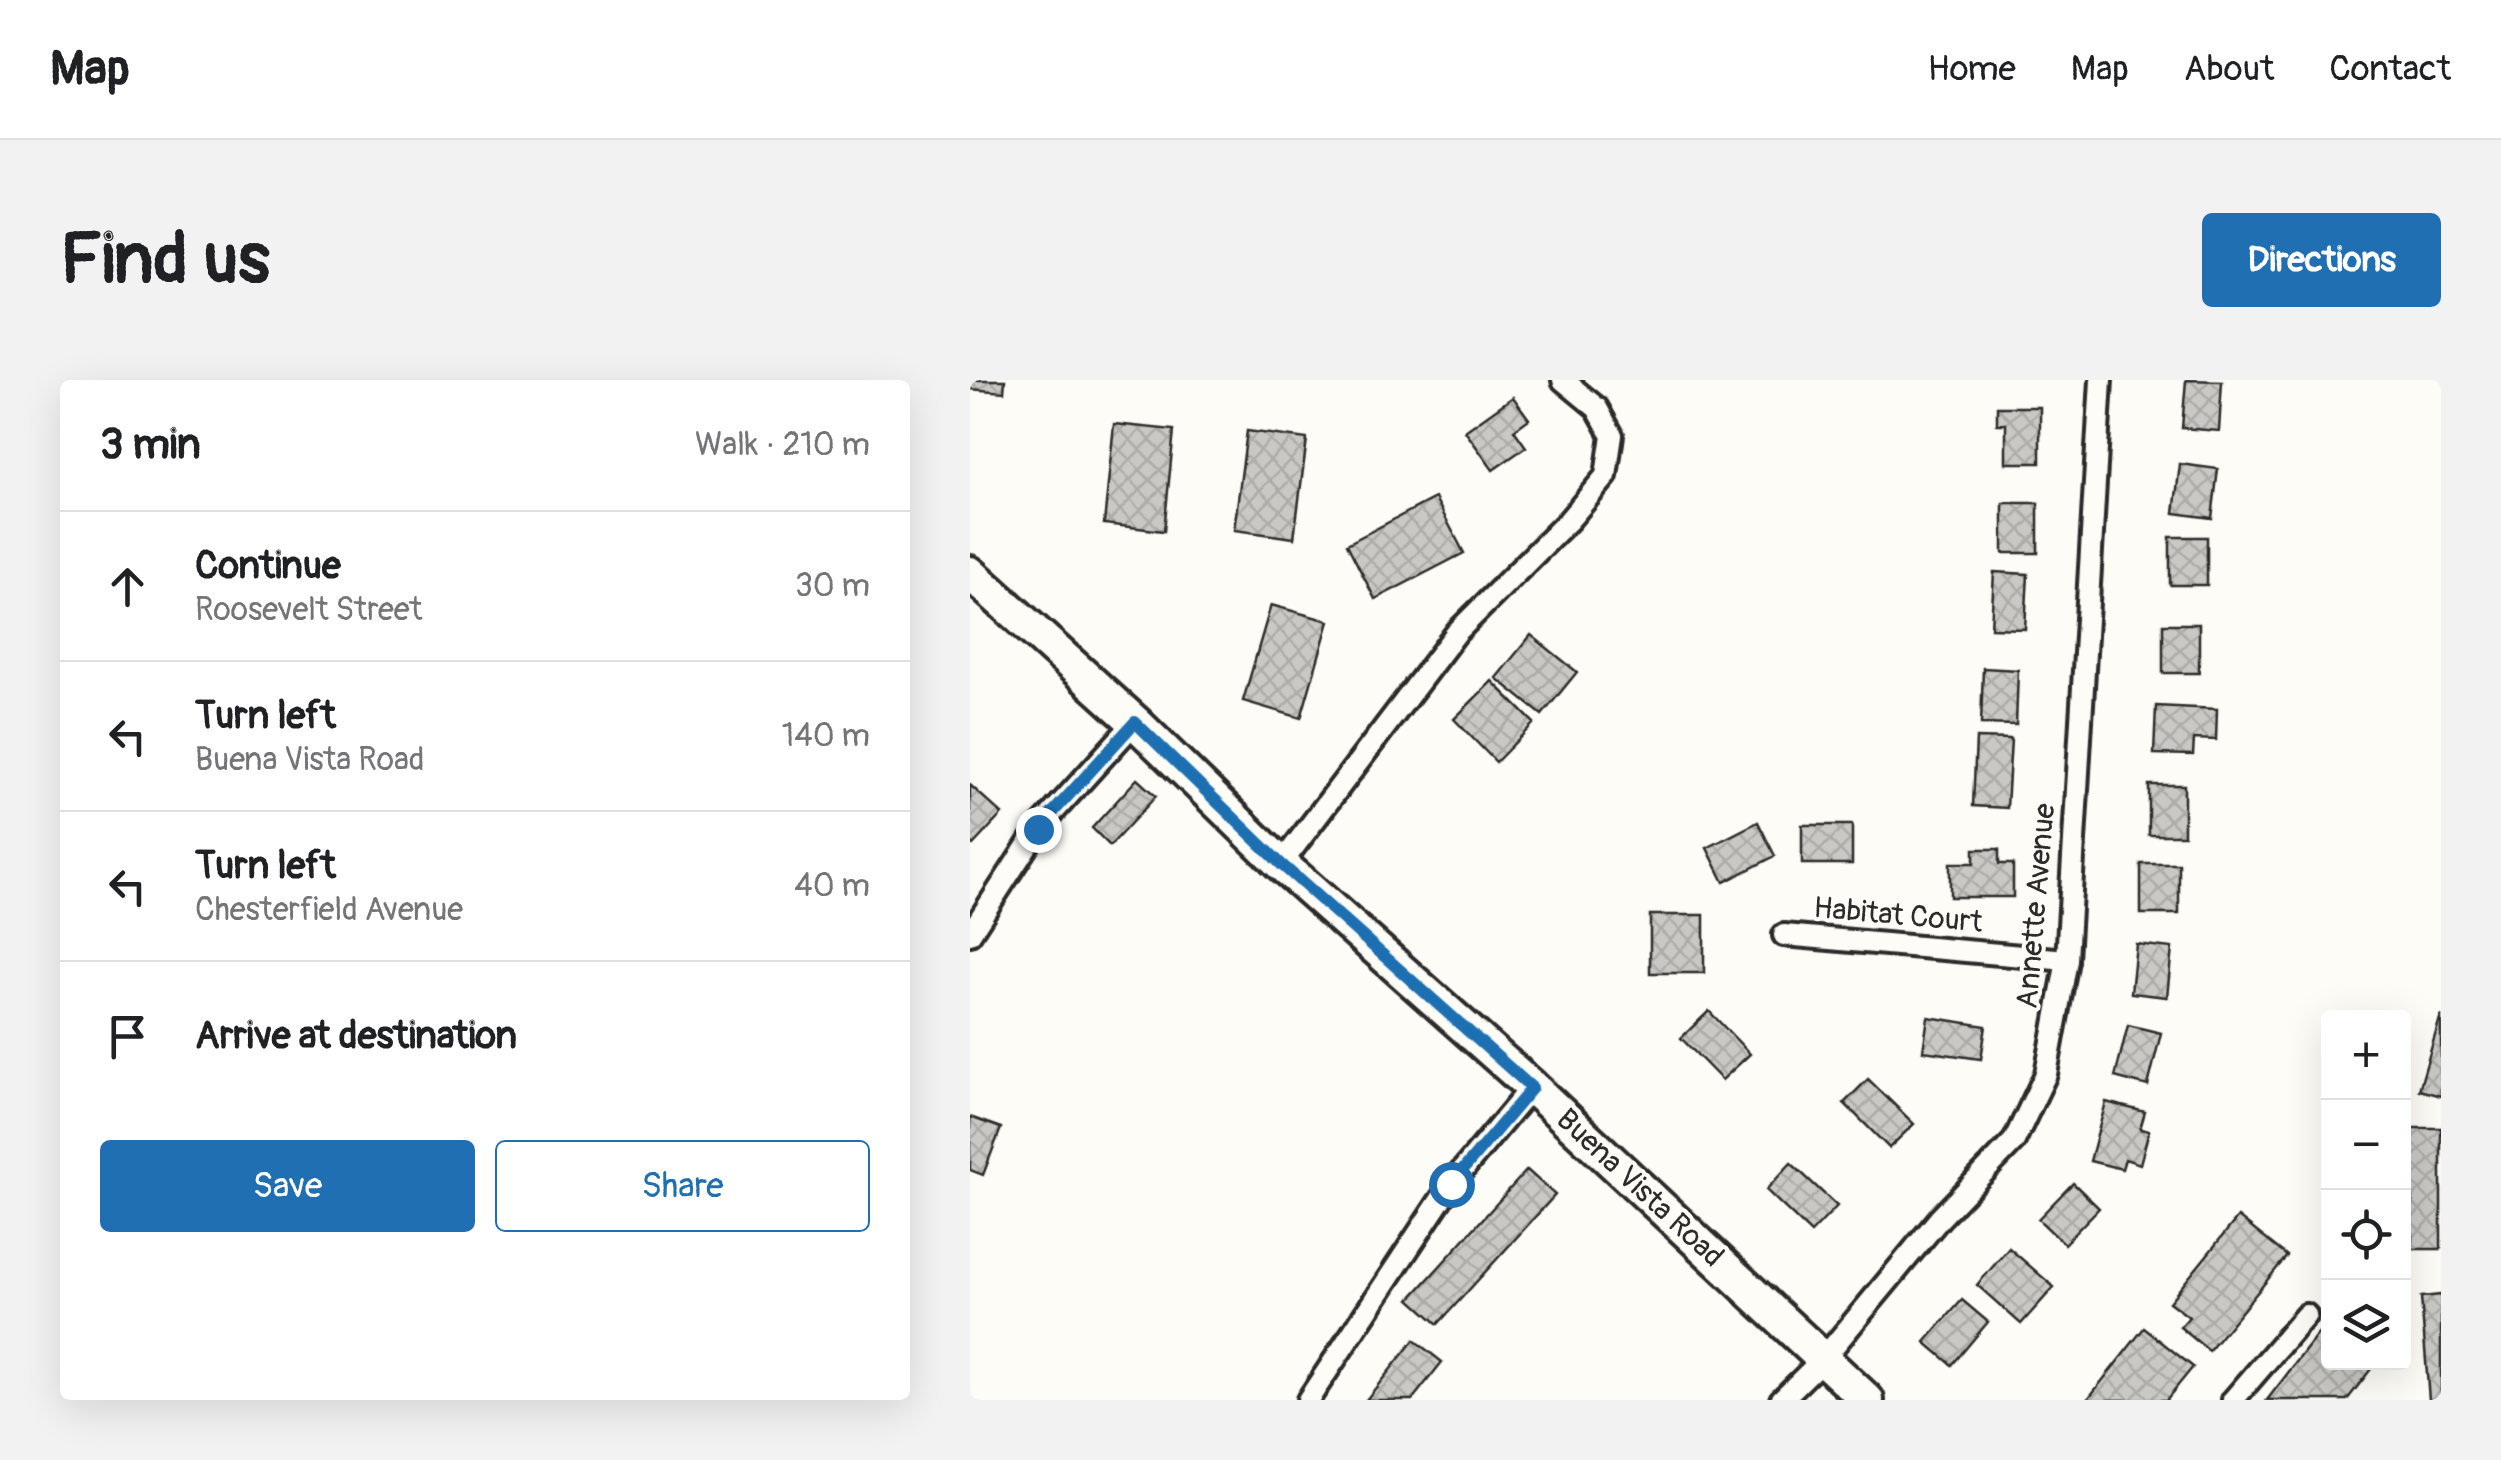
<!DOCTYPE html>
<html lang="en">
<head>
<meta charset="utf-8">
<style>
	:root { --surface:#fff; --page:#f2f2f2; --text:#202124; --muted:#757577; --line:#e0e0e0; --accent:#1f6fb2 }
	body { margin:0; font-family:Pangolin,sans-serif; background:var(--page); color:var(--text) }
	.controls { position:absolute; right:30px; bottom:30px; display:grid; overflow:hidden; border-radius:10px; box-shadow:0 10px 40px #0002 }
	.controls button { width:90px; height:90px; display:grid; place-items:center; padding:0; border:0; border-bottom:2px solid var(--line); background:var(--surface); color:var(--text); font:50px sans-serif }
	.stop { position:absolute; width:30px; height:30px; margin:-22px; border:8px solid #1f6fb2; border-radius:50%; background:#fff }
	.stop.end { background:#1f6fb2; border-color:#fff; box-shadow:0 2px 10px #0008 }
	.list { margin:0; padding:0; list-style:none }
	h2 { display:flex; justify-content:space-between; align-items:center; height:130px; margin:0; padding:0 40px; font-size:42px }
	h2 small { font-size:32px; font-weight:400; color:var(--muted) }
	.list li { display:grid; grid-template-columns:65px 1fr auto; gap:30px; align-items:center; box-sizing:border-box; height:150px; padding:0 40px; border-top:2px solid var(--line) }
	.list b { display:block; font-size:38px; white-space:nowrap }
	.list p { margin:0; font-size:32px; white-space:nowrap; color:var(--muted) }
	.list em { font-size:32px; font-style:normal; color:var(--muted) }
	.actions { display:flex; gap:20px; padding:30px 40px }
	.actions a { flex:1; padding:22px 0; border:2px solid var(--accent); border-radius:10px; text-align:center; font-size:35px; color:var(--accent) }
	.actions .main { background:var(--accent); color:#fff }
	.icon { flex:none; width:55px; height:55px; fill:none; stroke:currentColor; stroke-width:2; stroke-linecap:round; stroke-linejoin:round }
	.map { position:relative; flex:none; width:1471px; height:1020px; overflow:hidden; border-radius:10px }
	header { display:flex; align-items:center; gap:60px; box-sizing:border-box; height:140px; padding:0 50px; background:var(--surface); border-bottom:2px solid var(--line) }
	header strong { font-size:48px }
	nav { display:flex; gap:55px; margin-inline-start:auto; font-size:35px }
	.intro { display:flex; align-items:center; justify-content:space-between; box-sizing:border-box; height:240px; padding:0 60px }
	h1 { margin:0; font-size:70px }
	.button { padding:25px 45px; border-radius:10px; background:var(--accent); color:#fff; font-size:35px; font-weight:700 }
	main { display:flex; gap:60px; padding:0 60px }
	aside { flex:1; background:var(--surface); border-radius:10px; box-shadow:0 10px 40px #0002 }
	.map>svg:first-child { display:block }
	.building { fill:url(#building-cross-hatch); stroke:#2b2b2b; stroke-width:2.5 }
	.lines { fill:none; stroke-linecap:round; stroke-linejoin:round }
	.street-casing { stroke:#2b2b2b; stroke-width:28 }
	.primary-casing { stroke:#2b2b2b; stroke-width:40 }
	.street { stroke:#fdfcf7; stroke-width:20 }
	.primary { stroke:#fdfcf7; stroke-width:32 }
	.route { stroke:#1f6fb2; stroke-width:12 }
	.labels { text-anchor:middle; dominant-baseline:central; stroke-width:8; stroke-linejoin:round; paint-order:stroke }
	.street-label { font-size:30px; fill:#2b2b2b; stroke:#fdfcf7 }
</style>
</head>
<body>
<header>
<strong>Map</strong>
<nav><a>Home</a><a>Map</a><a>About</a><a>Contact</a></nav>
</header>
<div class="intro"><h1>Find us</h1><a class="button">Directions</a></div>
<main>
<aside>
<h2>3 min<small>Walk · 210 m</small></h2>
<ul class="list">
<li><svg class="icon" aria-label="ahead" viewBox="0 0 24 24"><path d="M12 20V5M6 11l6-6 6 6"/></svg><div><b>Continue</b><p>Roosevelt Street</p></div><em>30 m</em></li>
<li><svg class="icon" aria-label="left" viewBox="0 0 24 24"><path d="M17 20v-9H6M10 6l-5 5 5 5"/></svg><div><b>Turn left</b><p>Buena Vista Road</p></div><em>140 m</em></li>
<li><svg class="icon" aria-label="left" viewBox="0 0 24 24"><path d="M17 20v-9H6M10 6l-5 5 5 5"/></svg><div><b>Turn left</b><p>Chesterfield Avenue</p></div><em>40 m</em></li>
<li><svg class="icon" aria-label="arrive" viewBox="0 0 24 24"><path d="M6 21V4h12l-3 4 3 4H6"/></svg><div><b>Arrive at destination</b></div></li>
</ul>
<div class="actions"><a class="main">Save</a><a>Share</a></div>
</aside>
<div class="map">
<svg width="1471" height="1020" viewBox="0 0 1471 1020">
	<defs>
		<pattern id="building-cross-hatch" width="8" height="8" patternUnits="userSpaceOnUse" patternTransform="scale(2.5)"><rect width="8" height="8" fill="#c9c8c4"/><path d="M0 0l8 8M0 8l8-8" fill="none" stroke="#adaca9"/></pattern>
	</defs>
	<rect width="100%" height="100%" fill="#fdfcf7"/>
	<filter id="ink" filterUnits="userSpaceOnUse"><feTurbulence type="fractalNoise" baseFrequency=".01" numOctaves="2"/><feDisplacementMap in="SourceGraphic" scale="20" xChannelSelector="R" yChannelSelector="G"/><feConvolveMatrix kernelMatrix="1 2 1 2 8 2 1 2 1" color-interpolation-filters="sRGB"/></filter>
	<g filter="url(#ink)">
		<g class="building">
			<path d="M0,0H35L34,12L0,9Z"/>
			<path d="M1216,0L1252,1L1249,51L1212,48Z"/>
			<path d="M543,17L559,39L544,50L556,67L523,90L495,51Z"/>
			<path d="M1027,27H1070V83H1036V44H1027Z"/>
			<path d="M144,44L204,50L194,151L134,144Z"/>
			<path d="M277,51L337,59L324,158L264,150Z"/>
			<path d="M1210,84L1248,89L1242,138L1204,133Z"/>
			<path d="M465,118L494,173L405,219L377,164Z"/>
			<rect x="1033" y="123" width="35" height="50"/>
			<rect x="1200" y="157" width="37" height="48"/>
			<path d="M1024,192L1058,194L1055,249L1021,248Z"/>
			<path d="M301,225L359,241L331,338L273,321Z"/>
			<rect x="1193" y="244" width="36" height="49"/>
			<path d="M561,255L607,292L572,335L526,298Z"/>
			<path d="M1013,288L1048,290L1046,345L1011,344Z"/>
			<path d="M522,301L564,343L526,382L484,339Z"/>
			<path d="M1186,326L1247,329L1246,360L1224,359L1223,375L1184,374Z"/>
			<path d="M1006,358L1041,359L1037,428L1003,426Z"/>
			<path d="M167,399L186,416L140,466L122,448Z"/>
			<path d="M0,405L32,434L3,465L0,462Z"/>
			<rect x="1179" y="405" width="35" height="50"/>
			<path d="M788,442L805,476L754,502L737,468Z"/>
			<rect x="832" y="445" width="50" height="39"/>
			<path d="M1004,469H1029V484H1043V517H980V483H1004Z"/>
			<rect x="1171" y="484" width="38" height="50"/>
			<rect x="680" y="535" width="54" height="58"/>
			<path d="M1166,564L1202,568L1197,617L1161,613Z"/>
			<path d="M739,631L780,674L752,700L711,658Z"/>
			<path d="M1471,635V716L1449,710Z"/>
			<path d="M958,637L1016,646L1011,679L953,671Z"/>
			<path d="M1158,645L1191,653L1178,706L1145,697Z"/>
			<path d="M898,699L944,744L919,768L874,723Z"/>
			<path d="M1136,722L1175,732L1170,749L1179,751L1170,784L1155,779L1152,789L1120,781Z"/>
			<path d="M0,737L31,748L13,795L0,790Z"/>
			<rect x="1442" y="748" width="29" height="121"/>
			<path d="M821,783L867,826L841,853L796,810Z"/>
			<path d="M557,790L585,815L468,944L440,919Z"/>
			<path d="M1103,803L1129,828L1094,864L1068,839Z"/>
			<path d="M1268,837L1317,876L1239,971L1210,947L1219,937L1199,922Z"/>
			<path d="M1039,868L1084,907L1051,944L1007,905Z"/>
			<path d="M1471,915V1020H1459L1451,917Z"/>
			<path d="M992,920L1018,942L982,985L955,962Z"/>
			<path d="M1174,948L1223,987L1196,1020H1117Z"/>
			<path d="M1351,950L1358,956V982H1393L1401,989L1377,1020H1297Z"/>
			<path d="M444,960L472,982L442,1020H396Z"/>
		</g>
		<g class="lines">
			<defs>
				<g id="street">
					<path d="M311,484L487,252L599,140L636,96L642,55L627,28L593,0"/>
					<path d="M0,554L68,449L165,342"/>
					<path d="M814,555L1097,580"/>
					<path d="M338,1020L481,804L562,707"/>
					<path d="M811,1020L853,979L970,838L1044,761L1076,694L1097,580L1131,0"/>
					<path d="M1263,1020L1336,935"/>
				</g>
				<path id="primary" d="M0,193L165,342L311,484L562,707L897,1020"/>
			</defs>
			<use href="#street" class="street-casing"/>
			<use href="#primary" class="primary-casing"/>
			<use href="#street" class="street"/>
			<use href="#primary" class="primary"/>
		</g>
	</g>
	<g class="lines" filter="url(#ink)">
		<path class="route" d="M68,449L165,342L311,484L562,708L481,804"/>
	</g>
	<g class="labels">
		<g class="street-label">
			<text transform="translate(1066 526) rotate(-85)">Annette Avenue</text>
			<text transform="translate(928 535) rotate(5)">Habitat Court</text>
			<text transform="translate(670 808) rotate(43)">Buena Vista Road</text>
		</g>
	</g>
</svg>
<div class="controls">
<button>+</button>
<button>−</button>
<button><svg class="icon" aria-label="locate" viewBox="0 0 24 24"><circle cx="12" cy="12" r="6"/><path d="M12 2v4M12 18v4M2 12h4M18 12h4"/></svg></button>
<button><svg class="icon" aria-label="layers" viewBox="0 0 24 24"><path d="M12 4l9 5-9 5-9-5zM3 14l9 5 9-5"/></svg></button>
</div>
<div class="stop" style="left:481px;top:804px"></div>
<div class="stop end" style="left:68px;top:449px"></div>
</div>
</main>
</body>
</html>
